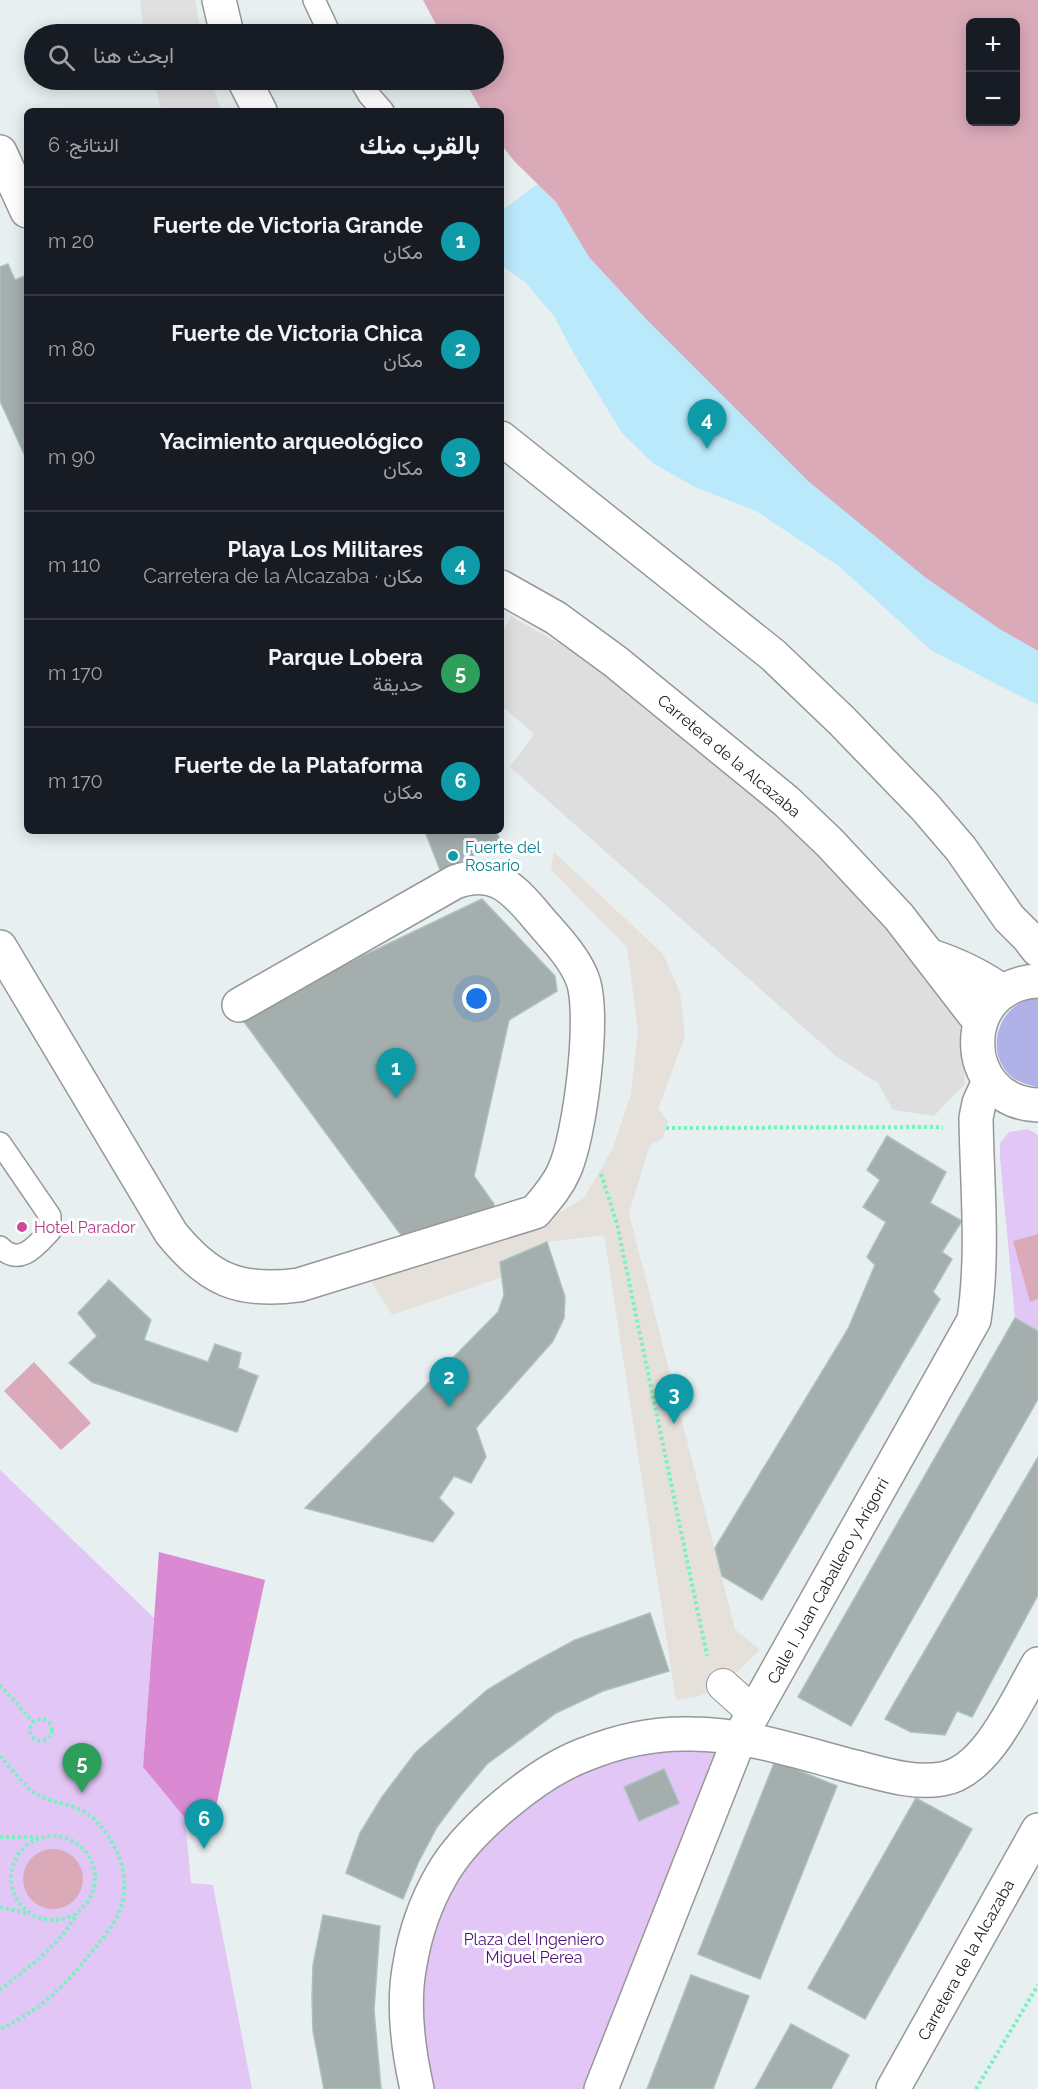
<!DOCTYPE html>
<html lang="ar">
<head>
<meta charset="utf-8">
<style>
	:root { --surface:#171b24; --page:#242831; --text:#f1f3f6; --muted:#9ea1a6; --line:#363941; --accent:#0f766e }
	body { margin:0; font-family:Raleway,Vazirmatn,sans-serif; background:var(--page); color:var(--text); direction:rtl }
	.controls { position:absolute; right:18px; top:18px; display:grid; overflow:hidden; border-radius:9px; box-shadow:0 3px 15px #0003 }
	.controls button { width:54px; height:54px; display:grid; place-items:center; padding:0; border:0; border-bottom:2px solid var(--line); background:var(--surface); color:var(--text); font:30px sans-serif }
	.you { position:absolute; left:477px; top:999px; width:21px; height:21px; margin:-15px; border:4px solid #fff; border-radius:50%; background:#1a73e8; box-shadow:0 0 0 9px #1a73e833 }
	.badge { display:grid; place-items:center; width:39px; height:39px; border-radius:50%; background:var(--accent); color:#fff; font-size:20px; font-weight:700 }
	.pin { position:absolute; translate:-50% -50px; filter:drop-shadow(0 2px 3px #0008) }
	.pin::after { content:''; position:absolute; top:32px; width:21px; height:18px; background:inherit; clip-path:polygon(0 0,100% 0,50% 100%) }
	.list { margin:0; padding:0; list-style:none }
	h2 { display:flex; justify-content:space-between; align-items:center; height:78px; margin:0; padding:0 24px; font-size:26px }
	h2 small { font-size:20px; font-weight:400; color:var(--muted) }
	.list li { display:grid; grid-template-columns:39px 1fr auto; gap:18px; align-items:center; box-sizing:border-box; height:108px; padding:0 24px; border-top:2px solid var(--line) }
	.list b { display:block; font-size:22px; white-space:nowrap }
	.list p { margin:0; font-size:20px; white-space:nowrap; color:var(--muted) }
	.list em { font-size:20px; font-style:normal; color:var(--muted) }
	.icon { flex:none; width:33px; height:33px; fill:none; stroke:currentColor; stroke-width:2; stroke-linecap:round; stroke-linejoin:round }
	.map { position:relative; flex:none; width:1038px; height:2089px; overflow:hidden; direction:ltr }
	.search { position:absolute; background:var(--surface); box-shadow:0 3px 15px #0003; left:24px; top:24px; width:480px; height:66px; display:flex; align-items:center; gap:15px; box-sizing:border-box; padding:0 21px; border-radius:33px; color:var(--muted); font-size:22px }
	.panel { position:absolute; background:var(--surface); box-shadow:0 3px 15px #0003; left:24px; top:108px; width:480px; height:726px; border-radius:9px; direction:rtl }
	.map>svg:first-child { display:block }
	.residential { fill:#dddedd }
	.grass { fill:#b0b1e7 }
	.sand { fill:#bae9fb }
	.park { fill:#e2c7f6 }
	.pitch { fill:#da8ad3 }
	.parking { fill:#e0e0e0 }
	.plaza { fill:#e6e0db }
	.water { fill:#dbaab9; fill-rule:evenodd }
	.building { fill:#a3aead; stroke:#aac1bf; stroke-width:1.5 }
	.lines { fill:none; stroke-linecap:round; stroke-linejoin:round }
	.service-casing { stroke:#979797; stroke-width:24 }
	.pedestrian-casing { stroke:#979797; stroke-width:34 }
	.minor-casing { stroke:#979797; stroke-width:36 }
	.path { stroke:#76f2be; stroke-width:4; stroke-dasharray:3 3; stroke-linecap:butt }
	.service { stroke:#fff; stroke-width:21 }
	.pedestrian { stroke:#fff; stroke-width:32 }
	.minor { stroke:#fff; stroke-width:33 }
	.culture-dot { fill:#0f9aa8; stroke:#fff; stroke-width:2 }
	.hotel-dot { fill:#d1479c; stroke:#fff; stroke-width:2 }
	.labels { text-anchor:middle; dominant-baseline:central; stroke-width:6; stroke-linejoin:round; paint-order:stroke }
	.street-label { font-size:16px; fill:#202020; stroke:#fff }
	.culture-label { font-size:16px; fill:#0d838f; stroke:#fff; text-anchor:start }
	.hotel-label { font-size:16px; fill:#b23c85; stroke:#fff; text-anchor:start }
	.park-label { font-size:16px; fill:#4c1379; stroke:#fff }
</style>
</head>
<body>
<div class="map">
<svg width="1038" height="2089" viewBox="0 0 1038 2089">
	<rect width="100%" height="100%" fill="#e7eff0"/>
	<path class="residential" d="M511,616L586,659L648,712L714,759L831,862L954,1001L962,1033L965,1084L934,1116L893,1110L878,1083L837,1057L510,767L534,734L501,705V637Z"/>
	<path class="grass" d="M1038,998V1087C1029,1085 1019,1083 1012,1077C982,1052 999,1000 1038,998Z"/>
	<path class="sand" d="M538,184L556,202L589,257L647,320L926,578L998,628L1038,651V705L932,651L840,567L756,511L695,487L654,464L622,433L574,354L554,316L525,282L501,265V211Z"/>
	<g class="park">
		<path d="M1028,1129L1038,1135V1331L1015,1318L1000,1159V1143L1009,1132Z"/>
		<path d="M0,1470L154,1618L143,1767L185,1818L191,1883L213,1885L252,2089H0Z"/>
		<path d="M740,1737L601,2089H417L408,2035L442,1874L583,1754Z"/>
	</g>
	<path class="pitch" d="M159,1552L265,1580L214,1816L185,1818L143,1767Z"/>
	<g class="parking">
		<path d="M140,0H195L201,34H144Z"/>
		<path d="M153,80H211L221,111H162Z"/>
	</g>
	<path class="plaza" d="M554,852L663,954L680,993L685,1036L658,1109L668,1121L663,1138L650,1145L629,1213L735,1629L760,1650L723,1685L700,1696L676,1700L604,1235L547,1242L501,1262L502,1277L392,1315L371,1281L486,1244L562,1211L584,1198L613,1148L631,1094L638,1031L627,947L551,870Z"/>
	<g class="water">
		<path d="M423,0H1038V651L998,628L926,578L808,481L647,320L589,257L556,202L514,161L501,144V111H482L464,80H494V34H441ZM1016,22V122H970V22Z"/>
		<path d="M1038,1234V1299L1030,1302L1013,1241Z"/>
		<path d="M34,1362L91,1423L61,1450L4,1391Z"/>
		<circle cx="53" cy="1879" r="30"/>
	</g>
	<g class="building">
		<path d="M8,264L15,280L27,275V455L25,456L0,401V267Z"/>
		<path d="M425,831H496L501,843L440,870Z"/>
		<path d="M482,899L555,976L557,991L509,1020L474,1176L494,1204V1214L404,1239L239,1015Z"/>
		<path d="M887,1136L946,1172L930,1203L962,1221L942,1252L952,1259L933,1292L940,1299L762,1600L722,1576L715,1548L848,1329L875,1265L867,1257L886,1222L863,1207L880,1180L867,1170Z"/>
		<path d="M547,1242L565,1297L564,1318L553,1341L476,1428L486,1457L471,1483L454,1476L439,1498L454,1513L433,1542L305,1508L498,1312L504,1295L500,1262Z"/>
		<path d="M109,1280L151,1320L144,1340L208,1362L215,1344L241,1353L238,1368L258,1376L237,1432L92,1382L69,1363L97,1336L78,1313Z"/>
		<path d="M1015,1318L1038,1331V1399L851,1726L798,1697Z"/>
		<path d="M1038,1457V1595L972,1717L957,1711L945,1735L911,1732L885,1719Z"/>
		<path d="M650,1613L669,1671L603,1691L556,1713L487,1764L461,1795L437,1827L418,1863L403,1899L346,1873L360,1833L382,1797L416,1752L487,1690L527,1666L575,1640Z"/>
		<path d="M775,1761L837,1786L760,1979L698,1954Z"/>
		<path d="M664,1769L679,1803L639,1821L624,1787Z"/>
		<path d="M916,1798L972,1829L865,2019L808,1988Z"/>
		<path d="M323,1915L380,1926L374,2010L381,2089H324L313,2031L312,1998L313,1965Z"/>
		<path d="M691,1975L749,1996L713,2089H647Z"/>
		<path d="M791,2024L849,2055L831,2089H755Z"/>
	</g>
	<g class="lines">
		<defs>
			<g id="service">
				<path d="M314,0L330,34"/>
				<path d="M360,80L369,95L383,111"/>
				<path d="M0,1143L50,1216V1231C36,1246 20,1267 0,1247"/>
			</g>
			<path id="pedestrian" d="M723,1685L754,1713"/>
			<g id="minor">
				<path d="M219,0L227,34"/>
				<path d="M244,80L260,111"/>
				<path d="M0,152L27,211"/>
				<path d="M501,438L773,655L842,721L925,807L961,849L1009,918L1028,937L1038,950"/>
				<path d="M501,587L556,618L616,662L786,801L830,843L899,917L980,1022"/>
				<path d="M0,947L171,1233C209,1280 239,1293 299,1285L535,1212C546,1199 557,1187 564,1171C580,1137 596,1012 582,978C572,953 549,932 533,912C510,885 492,869 455,882L239,1005"/>
				<path d="M931,956C958,965 980,975 1003,992"/>
				<path d="M1038,981C957,984 958,1102 1038,1105"/>
				<path d="M417,2089C408,2049 402,2004 410,1964C415,1934 426,1902 441,1876C466,1831 537,1772 586,1754C618,1741 656,1733 691,1734C747,1734 801,1753 855,1767C883,1774 913,1784 942,1779C987,1772 1017,1700 1038,1664"/>
				<path d="M601,2089L740,1737L974,1320C984,1253 977,1186 976,1118L979,1103L989,1081"/>
				<path d="M893,2089L1038,1830"/>
			</g>
		</defs>
		<use href="#service" class="service-casing"/>
		<use href="#pedestrian" class="pedestrian-casing"/>
		<use href="#minor" class="minor-casing"/>
		<g class="path">
			<path d="M666,1128L935,1127L943,1128"/>
			<path d="M601,1174L617,1224L707,1656"/>
			<path d="M0,1685L33,1722"/>
			<circle cx="41" cy="1730" r="11"/>
			<path d="M0,1756C10,1767 26,1789 38,1795C55,1804 78,1804 93,1818C115,1839 131,1873 122,1904C118,1920 106,1934 96,1947C65,1985 46,2007 0,2029"/>
			<circle cx="53" cy="1878" r="42"/>
			<path d="M0,1837H38"/>
			<path d="M0,1907L26,1913"/>
			<path d="M0,1990C27,1968 59,1946 77,1914"/>
			<path d="M976,2089L1038,1985"/>
		</g>
		<use href="#service" class="service"/>
		<use href="#pedestrian" class="pedestrian"/>
		<use href="#minor" class="minor"/>
	</g>
	<circle class="culture-dot" cx="453" cy="856" r="6"/>
	<circle class="hotel-dot" cx="22" cy="1227" r="6"/>
	<g class="labels">
		<g class="street-label">
			<text transform="translate(729 756) rotate(40)">Carretera de la Alcazaba</text>
			<text transform="translate(828 1581) rotate(-61)">Calle I. Juan Caballero y Arigorri</text>
			<text transform="translate(966 1960) rotate(-61)">Carretera de la Alcazaba</text>
		</g>
		<g class="culture-label">
			<text x="465" y="847">Fuerte del<tspan x="465" dy="18">Rosarío</tspan></text>
		</g>
		<g class="hotel-label">
			<text x="34" y="1227">Hotel Parador</text>
		</g>
		<g class="park-label">
			<text x="534" y="1939">Plaza del Ingeniero<tspan x="534" dy="18">Miguel Perea</tspan></text>
		</g>
	</g>
</svg>
<div class="controls">
<button>+</button>
<button>−</button>
</div>
<div class="you"></div>
<div class="pin badge" style="left:396px;top:1098px;background:#0f9aa8">1</div>
<div class="pin badge" style="left:449px;top:1407px;background:#0f9aa8">2</div>
<div class="pin badge" style="left:674px;top:1424px;background:#0f9aa8">3</div>
<div class="pin badge" style="left:707px;top:449px;background:#0f9aa8">4</div>
<div class="pin badge" style="left:82px;top:1793px;background:#2e9e5b">5</div>
<div class="pin badge" style="left:204px;top:1849px;background:#0f9aa8">6</div>
<div class="search"><svg class="icon" aria-label="search" viewBox="0 0 24 24"><circle cx="10" cy="10" r="6"/><path d="M15 15l6 6"/></svg>ابحث هنا</div>
<section class="panel">
<h2>بالقرب منك<small>النتائج: 6</small></h2>
<ul class="list">
<li><span class="badge" style="background:#0f9aa8">1</span><div><b>Fuerte de Victoria Grande</b><p>مكان</p></div><em>20 m</em></li>
<li><span class="badge" style="background:#0f9aa8">2</span><div><b>Fuerte de Victoria Chica</b><p>مكان</p></div><em>80 m</em></li>
<li><span class="badge" style="background:#0f9aa8">3</span><div><b>Yacimiento arqueológico</b><p>مكان</p></div><em>90 m</em></li>
<li><span class="badge" style="background:#0f9aa8">4</span><div><b>Playa Los Militares</b><p>مكان · Carretera de la Alcazaba</p></div><em>110 m</em></li>
<li><span class="badge" style="background:#2e9e5b">5</span><div><b>Parque Lobera</b><p>حديقة</p></div><em>170 m</em></li>
<li><span class="badge" style="background:#0f9aa8">6</span><div><b>Fuerte de la Plataforma</b><p>مكان</p></div><em>170 m</em></li>
</ul>
</section>
</div>
</body>
</html>
